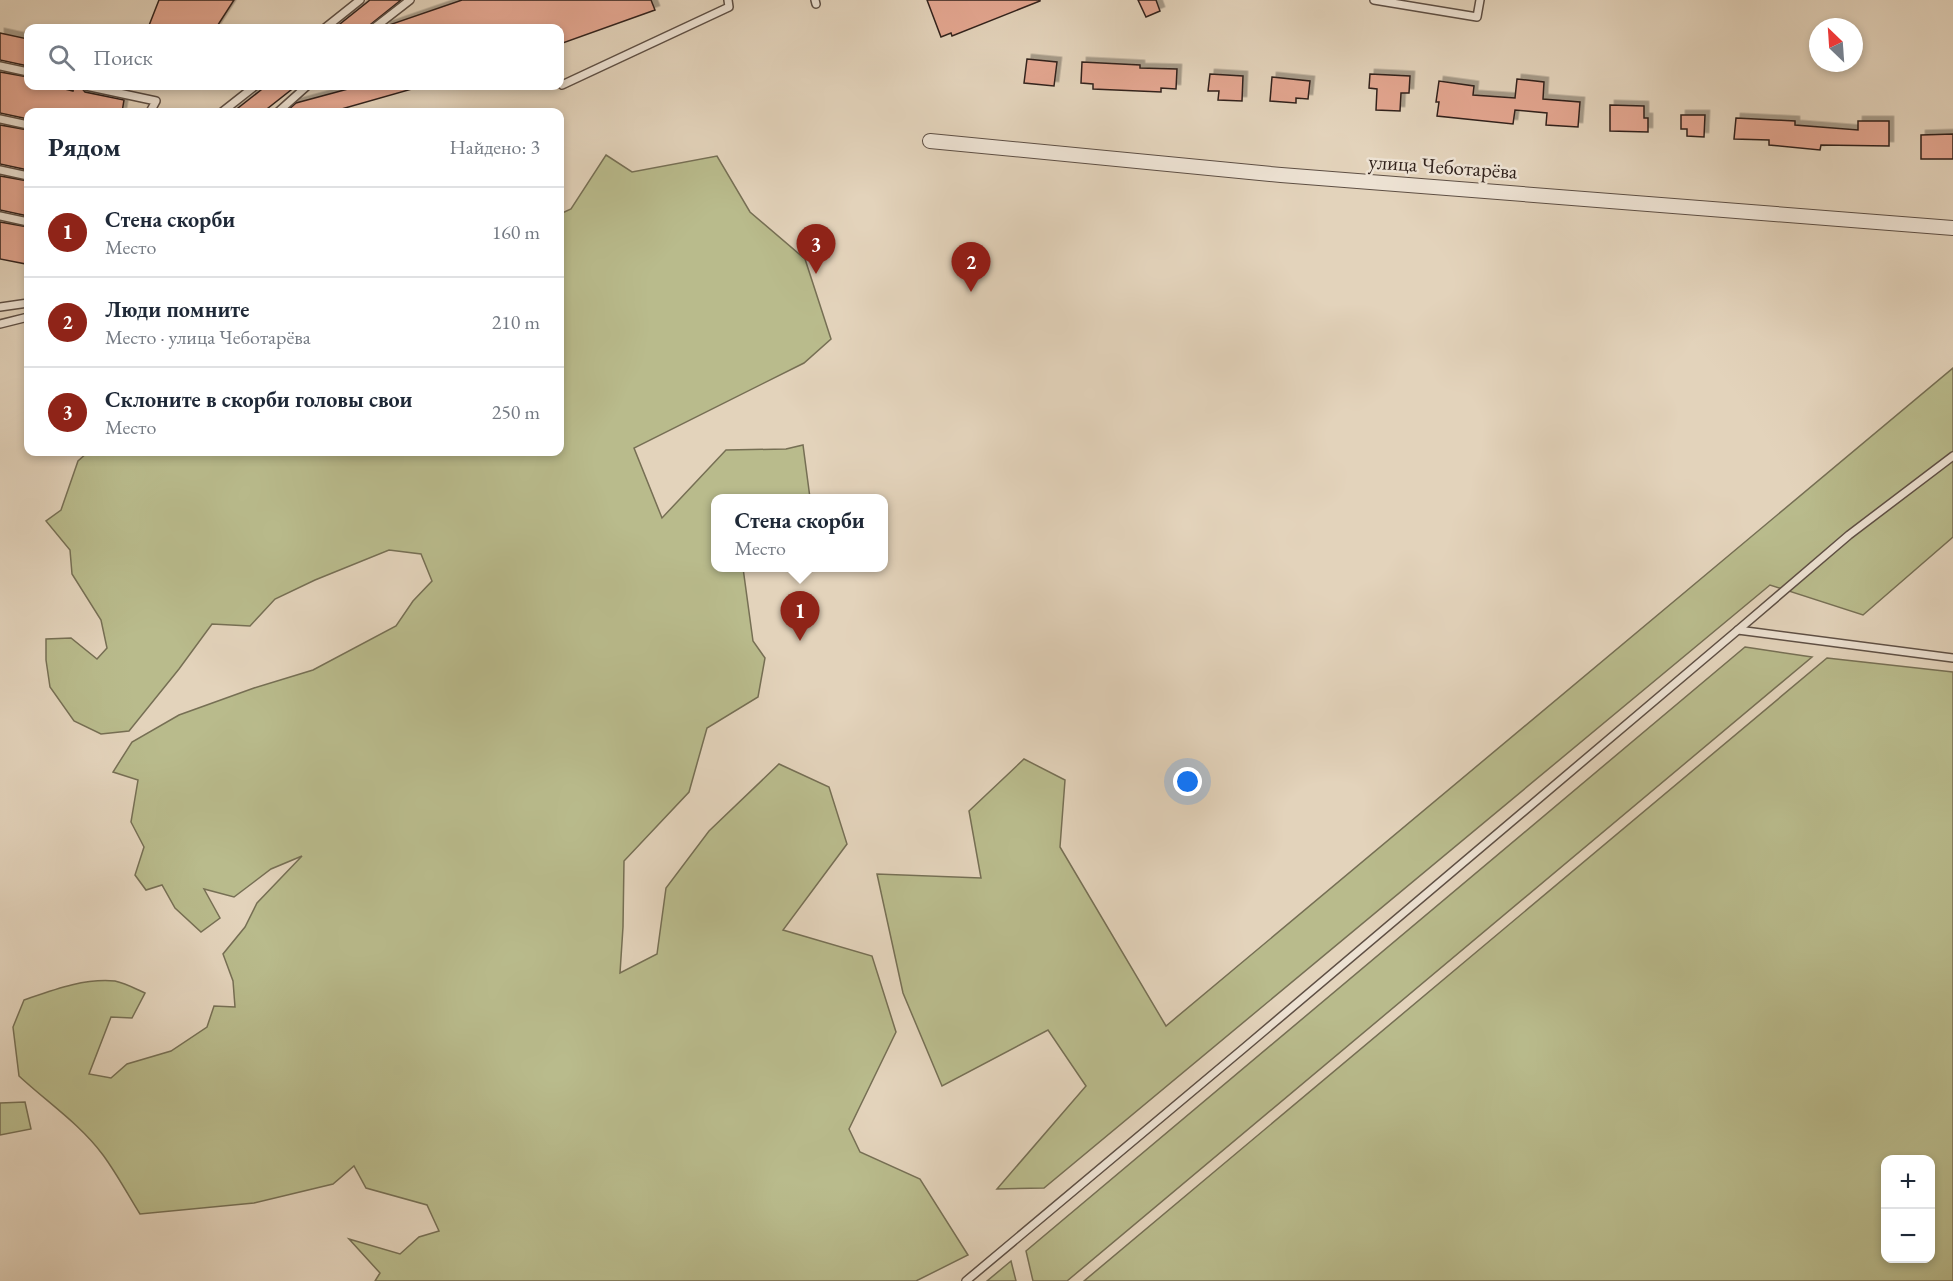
<!DOCTYPE html>
<html lang="ru">
<head>
<meta charset="utf-8">
<style>
	:root { --surface:#fff; --page:#f6f6f7; --text:#1f2937; --muted:#747a83; --line:#e0e1e3; --accent:#8f2418 }
	body { margin:0; font-family:"EB Garamond",serif; background:var(--page); color:var(--text) }
	.controls { position:absolute; right:18px; bottom:18px; display:grid; overflow:hidden; border-radius:12px; box-shadow:0 3px 9px #0003 }
	.controls button { width:54px; height:54px; display:grid; place-items:center; padding:0; border:0; border-bottom:2px solid var(--line); background:var(--surface); color:var(--text); font:30px sans-serif }
	.compass { position:absolute; left:1809px; top:18px; width:54px; height:54px; border-radius:50%; background:var(--surface); box-shadow:0 3px 9px #0003; rotate:335deg }
	.you { position:absolute; left:1188px; top:782px; width:21px; height:21px; margin:-15px; border:4px solid #fff; border-radius:50%; background:#1a73e8; box-shadow:0 0 0 9px #1a73e833 }
	.badge { display:grid; place-items:center; width:39px; height:39px; border-radius:50%; background:var(--accent); color:#fff; font-size:20px; font-weight:700 }
	.pin { position:absolute; translate:-50% -50px; filter:drop-shadow(0 2px 3px #0008) }
	.pin::after { content:''; position:absolute; top:32px; width:21px; height:18px; background:inherit; clip-path:polygon(0 0,100% 0,50% 100%) }
	.popup { position:absolute; left:711px; top:494px; width:177px; height:78px; box-sizing:border-box; display:grid; place-content:center; border-radius:12px; background:var(--surface); filter:drop-shadow(0 2px 4px #0005); font-size:20px; white-space:nowrap; color:var(--muted) }
	.popup b { font-size:22px; color:var(--text) }
	.popup::after { content:''; position:absolute; left:50%; top:100%; margin-left:-12px; border:12px solid transparent; border-top-color:var(--surface) }
	.list { margin:0; padding:0; list-style:none }
	h2 { display:flex; justify-content:space-between; align-items:center; height:78px; margin:0; padding:0 24px; font-size:26px }
	h2 small { font-size:20px; font-weight:400; color:var(--muted) }
	.list li { display:grid; grid-template-columns:39px 1fr auto; gap:18px; align-items:center; box-sizing:border-box; height:90px; padding:0 24px; border-top:2px solid var(--line) }
	.list b { display:block; font-size:22px; white-space:nowrap }
	.list p { margin:0; font-size:20px; white-space:nowrap; color:var(--muted) }
	.list em { font-size:20px; font-style:normal; color:var(--muted) }
	.icon { flex:none; width:33px; height:33px; fill:none; stroke:currentColor; stroke-width:2; stroke-linecap:round; stroke-linejoin:round }
	.map { position:relative; flex:none; width:1953px; height:1281px; overflow:hidden }
	.search { position:absolute; background:var(--surface); box-shadow:0 3px 9px #0003; left:24px; top:24px; width:540px; height:66px; display:flex; align-items:center; gap:15px; box-sizing:border-box; padding:0 21px; border-radius:12px; color:var(--muted); font-size:22px }
	.panel { position:absolute; background:var(--surface); box-shadow:0 3px 9px #0003; left:24px; top:108px; width:540px; height:348px; border-radius:12px }
	.map>svg:first-child { display:block }
	.green { fill:#b9bb8c; stroke:#766f54; stroke-width:1.5; fill-rule:evenodd }
	.building { fill:#e3a690; stroke:#32231d; stroke-width:1.5; filter:url(#shadow) }
	.lines { fill:none; stroke-linecap:round; stroke-linejoin:round }
	.service-casing { stroke:#5e4f44; stroke-width:10 }
	.minor-casing { stroke:#5e4f44; stroke-width:16 }
	.service { stroke:#ede2d3; stroke-width:7 }
	.minor { stroke:#ede2d3; stroke-width:14 }
	.labels { text-anchor:middle; dominant-baseline:central; stroke-width:5; stroke-linejoin:round; paint-order:stroke }
	.street-label { font-size:21px; fill:#32231d; stroke:#ede2d3 }
</style>
</head>
<body>
<div class="map">
<svg width="1953" height="1281" viewBox="0 0 1953 1281">
	<defs>
		<filter id="shadow"><feDropShadow dx="4.5" dy="-4.5" stdDeviation="0" flood-color="#0004"/></filter>
	</defs>
	<rect width="100%" height="100%" fill="#e3d3bb"/>
	<filter id="stains"><feTurbulence type="fractalNoise" baseFrequency=".00333" numOctaves="4"/><feColorMatrix values="0 0 0 0 .2 0 0 0 0 .09 0 0 0 0 .02 0 0 0 .5 -.17"/></filter>
	<radialGradient id="worn" r=".72"><stop offset=".6" stop-color="#630" stop-opacity="0"/><stop offset="1" stop-color="#630" stop-opacity=".3"/></radialGradient>
	<g class="green">
		<path d="M606,155L632,172L717,156L750,212L805,259L831,339L804,363L634,448L662,518L726,450L786,449L803,445L810,498H716V568H743L753,641L765,658L758,697L707,728L689,792L624,861L623,927L620,973L657,954L666,888L709,831L779,764L829,787L847,844L783,930L872,956L896,1032L849,1129L860,1152L920,1179L968,1255L916,1281H375L380,1273L349,1239L400,1254L419,1237L439,1231L427,1205L366,1188L354,1166L333,1184L254,1203L140,1214C128,1195 117,1174 103,1155C80,1124 47,1102 19,1076L13,1027L24,1000C53,990 84,978 115,981C125,983 136,989 145,993L132,1018L111,1017L89,1074L111,1078L127,1064L171,1051L207,1027L214,1006L235,1007L233,981L223,954L245,927L257,903L302,856L271,869L234,897L204,889L220,918L201,932L175,908L162,885L146,890L135,875L144,847L131,822L138,780L113,772L132,742L179,715L254,688L313,670L396,626L413,601L432,581L421,554L389,550L315,580L275,599L250,626L212,624L179,669L129,731L101,734L74,721L50,687L46,660V639L71,638L97,659L107,648L101,620L72,574L70,550L46,521L61,510L78,461L88,452H560V214L571,209Z"/>
		<path d="M1953,368V537L1863,615L1770,585L1044,1188L997,1189L1086,1086L1048,1030L942,1086L903,993L877,874L981,878L969,811L1024,759L1065,780L1060,847L1166,1026Z"/>
		<path d="M1745,647L1812,657L1067,1281H1033L1026,1251Z"/>
		<path d="M1827,658L1953,672V1281H1084ZM1886,1160H1930V1258H1886Z"/>
		<path d="M25,1102L31,1129L0,1135V1103Z"/>
		<path d="M1011,1261L1016,1281H987Z"/>
	</g>
	<g class="building">
		<path d="M159,0H234L216,28H148Z"/>
		<path d="M370,0H401L366,28H335Z"/>
		<path d="M462,0H651L655,10L560,44V28H385L386,26Z"/>
		<path d="M927,0H1040V1L952,36L951,33L941,37Z"/>
		<path d="M1138,0H1156L1160,11L1146,17Z"/>
		<path d="M0,33L28,39V66L0,60Z"/>
		<path d="M1027,59L1057,62L1054,86L1024,83Z"/>
		<path d="M1082,62L1140,65V68L1177,69L1176,89L1161,88V92L1093,89V84L1081,83Z"/>
		<path d="M0,72L28,77V86H53L73,91L74,86H80L85,92L124,100L122,112H28V119L0,113Z"/>
		<path d="M1210,74L1243,76L1242,101L1218,100L1219,91H1208Z"/>
		<path d="M1370,74L1410,76L1409,93H1401L1400,111L1376,110L1377,89L1369,88Z"/>
		<path d="M1272,77L1310,81L1308,99L1296,98V103L1270,101Z"/>
		<path d="M1517,79L1544,82L1543,99L1580,102L1578,127L1546,125L1547,113L1515,110L1513,124L1437,116L1439,102H1436L1439,81L1474,86L1473,95L1515,98Z"/>
		<path d="M266,86H296L263,112H233Z"/>
		<path d="M359,86H412V89L331,112H286L296,103Z"/>
		<path d="M1610,105L1644,106V118H1648V132L1610,131Z"/>
		<path d="M1681,115H1705L1704,137L1687,136V129H1681Z"/>
		<path d="M1736,118L1795,121V125L1858,130V121H1889V146L1821,145L1820,150L1769,145V140L1734,139Z"/>
		<path d="M0,125L28,130V170L0,164Z"/>
		<path d="M1953,134V159H1921V135Z"/>
		<path d="M0,176L28,181V216L0,210Z"/>
		<path d="M0,222L28,227L26,264L0,259Z"/>
	</g>
	<g class="lines">
		<defs>
			<g id="service">
				<path d="M815,0L816,4"/>
				<path d="M1374,0L1477,17L1480,0"/>
				<path d="M325,28L360,0"/>
				<path d="M374,28L410,0"/>
				<path d="M0,66L28,72"/>
				<path d="M562,85L729,7L728,0"/>
				<path d="M86,86L156,101L150,112"/>
				<path d="M222,112L255,86"/>
				<path d="M278,112L307,86"/>
				<path d="M0,119L28,125"/>
				<path d="M0,170L28,176"/>
				<path d="M0,216L28,222"/>
				<path d="M0,307L28,303"/>
				<path d="M0,324L28,317"/>
				<path d="M1738,630L1849,535L1953,456"/>
				<path d="M966,1281L1244,1048L1738,630L1953,658"/>
			</g>
			<path id="minor" d="M930,141L1281,175L1953,228"/>
		</defs>
		<use href="#service" class="service-casing"/>
		<use href="#minor" class="minor-casing"/>
		<use href="#service" class="service"/>
		<use href="#minor" class="minor"/>
	</g>
	<g class="labels">
		<g class="street-label">
			<text transform="translate(1443 166) rotate(4)">улица Чеботарёва</text>
		</g>
	</g>
	<rect width="100%" height="100%" filter="url(#stains)"/>
	<rect width="100%" height="100%" fill="url(#worn)"/>
</svg>
<div class="controls">
<button>+</button>
<button>−</button>
</div>
<svg class="compass" viewBox="-18 -18 36 36"><path d="M0-13l5 13h-10z" fill="#e53935"/><path d="M0 13l5-13h-10z" fill="#747a83"/></svg>
<div class="you"></div>
<div class="pin badge" style="left:800px;top:641px">1</div>
<div class="popup"><b>Стена скорби</b>Место</div>
<div class="pin badge" style="left:971px;top:292px">2</div>
<div class="pin badge" style="left:816px;top:274px">3</div>
<div class="search"><svg class="icon" aria-label="search" viewBox="0 0 24 24"><circle cx="10" cy="10" r="6"/><path d="M15 15l6 6"/></svg>Поиск</div>
<section class="panel">
<h2>Рядом<small>Найдено: 3</small></h2>
<ul class="list">
<li><span class="badge">1</span><div><b>Стена скорби</b><p>Место</p></div><em>160 m</em></li>
<li><span class="badge">2</span><div><b>Люди помните</b><p>Место · улица Чеботарёва</p></div><em>210 m</em></li>
<li><span class="badge">3</span><div><b>Склоните в скорби головы свои</b><p>Место</p></div><em>250 m</em></li>
</ul>
</section>
</div>
</body>
</html>
